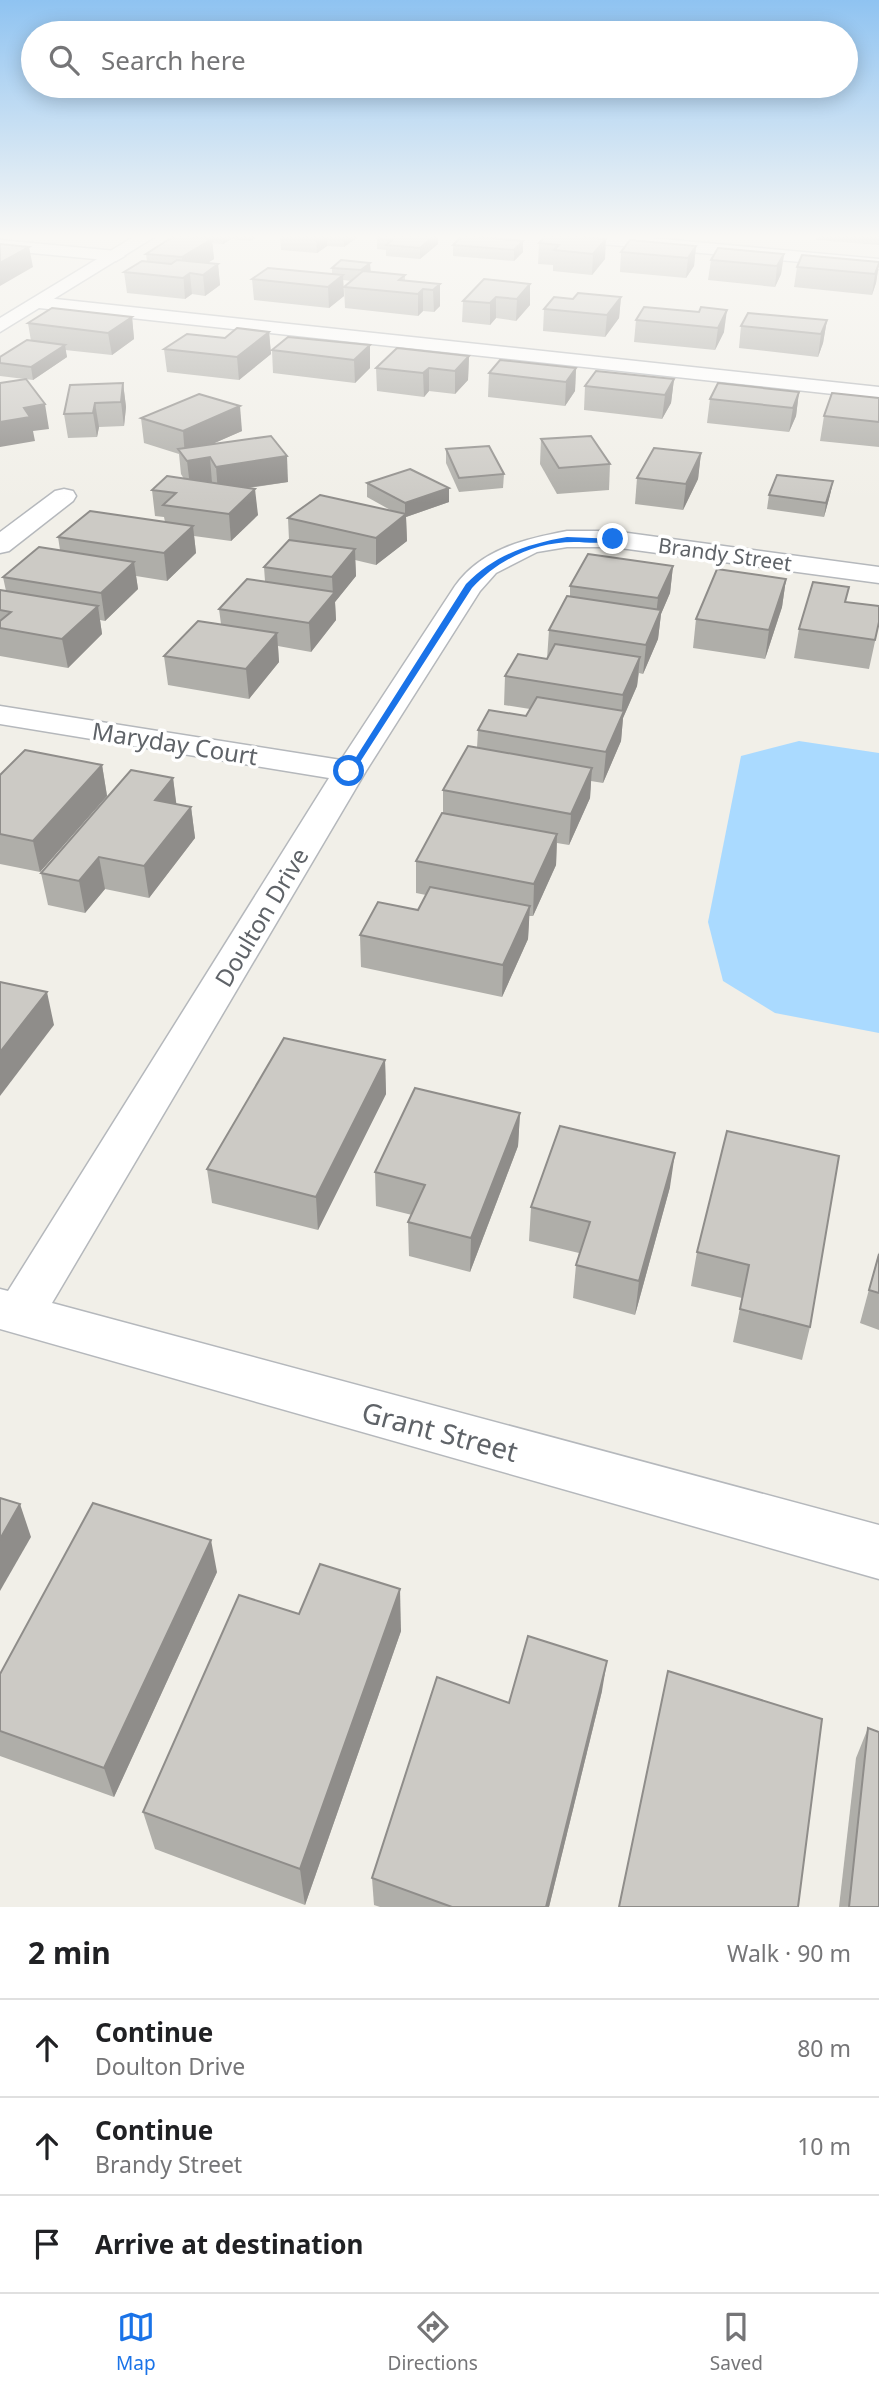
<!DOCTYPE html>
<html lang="en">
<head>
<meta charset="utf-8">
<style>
	:root { --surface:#fff; --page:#f2f2f2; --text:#202124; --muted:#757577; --line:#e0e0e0; --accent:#1a73e8 }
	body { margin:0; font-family:"Noto Sans",sans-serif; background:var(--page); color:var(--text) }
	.stop { position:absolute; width:21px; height:21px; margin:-16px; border:5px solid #1a73e8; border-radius:50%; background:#fff }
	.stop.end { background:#1a73e8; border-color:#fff; box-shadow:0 2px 7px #0008 }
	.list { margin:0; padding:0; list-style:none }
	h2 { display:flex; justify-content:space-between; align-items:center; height:91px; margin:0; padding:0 28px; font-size:30px }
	h2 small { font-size:23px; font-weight:400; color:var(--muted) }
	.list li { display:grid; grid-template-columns:46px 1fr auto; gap:21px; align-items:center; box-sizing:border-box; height:98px; padding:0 28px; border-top:2px solid var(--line) }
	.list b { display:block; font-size:26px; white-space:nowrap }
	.list p { margin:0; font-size:23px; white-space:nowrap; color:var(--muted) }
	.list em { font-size:23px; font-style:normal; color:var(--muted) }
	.icon { flex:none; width:38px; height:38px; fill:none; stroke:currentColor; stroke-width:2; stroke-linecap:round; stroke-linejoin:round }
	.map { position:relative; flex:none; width:879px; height:1907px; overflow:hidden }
	.search { position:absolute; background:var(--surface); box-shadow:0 4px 18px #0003; left:21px; right:21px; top:21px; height:77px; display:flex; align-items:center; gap:18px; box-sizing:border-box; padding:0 24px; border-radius:38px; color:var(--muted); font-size:26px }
	.sheet { height:385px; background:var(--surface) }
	nav { display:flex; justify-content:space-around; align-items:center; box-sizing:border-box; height:98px; border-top:2px solid var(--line); background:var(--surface); font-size:19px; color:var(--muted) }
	nav a { display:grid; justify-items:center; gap:4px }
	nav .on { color:var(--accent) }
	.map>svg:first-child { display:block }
	.water { fill:#aadaff }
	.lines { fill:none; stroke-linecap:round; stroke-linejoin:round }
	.street-casing { stroke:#b5b8bc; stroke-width:3 }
	.secondary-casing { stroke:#b6babf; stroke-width:3 }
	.street { fill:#fff; fill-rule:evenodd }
	.secondary { fill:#fff; fill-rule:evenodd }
	.wall { fill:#afaea9 }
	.shaded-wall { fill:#8f8d8a }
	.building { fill:#cccac5; stroke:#8f8d8a; stroke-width:2 }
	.route { fill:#1a73e8 }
	.labels { text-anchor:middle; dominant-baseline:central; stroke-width:7; stroke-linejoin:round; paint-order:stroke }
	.far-street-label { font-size:21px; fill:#5f6368; stroke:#fff }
	.street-label { font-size:24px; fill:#5f6368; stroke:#fff }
	.near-street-label { font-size:28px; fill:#5f6368; stroke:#fff }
</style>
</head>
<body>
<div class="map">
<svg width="879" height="1907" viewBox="0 0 879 1907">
	<rect width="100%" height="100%" fill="#f1efe8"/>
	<path class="water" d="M799,741L879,753V1033L775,1013L723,981L708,922L741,756Z"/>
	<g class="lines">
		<defs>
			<g id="street">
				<path d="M560,236H630L879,259V269L568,241Z"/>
				<path d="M0,240L116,251L125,256L116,261L0,250Z"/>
				<path d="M37,297L879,387V399L30,307L28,303Z"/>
				<path d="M64,489L73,491L76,496L73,501L9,551L0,553V532L55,491Z"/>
				<path d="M567,531H613L879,567V583L613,547H567L537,552L496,573L480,591L366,771L52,1303L879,1525V1579L0,1329V1289L8,1291L329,778L0,724V706L341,760L455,586C481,549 525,539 567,531Z"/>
			</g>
			<path id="secondary" d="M135,236H156L0,332V318Z"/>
		</defs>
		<use href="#street" class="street-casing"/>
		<use href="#secondary" class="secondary-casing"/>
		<use href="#street" class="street"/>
		<use href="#secondary" class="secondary"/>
	</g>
	<g class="wall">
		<path d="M200,236H257L251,241L231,239L223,244L212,243L214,259L207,263L218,264L220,285L205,296L192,294L185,299L127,293L124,272L147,262L146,254L200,237Z"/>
		<path d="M280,236H358L344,247L327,246L317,253L281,250Z"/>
		<path d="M438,236V244L420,259L386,256V250L377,249V238Z"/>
		<path d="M578,236L605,259L592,275L553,271V265L538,264L539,243Z"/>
		<path d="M817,236H879V245L816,240Z"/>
		<path d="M453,245L523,252L514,261L453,256Z"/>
		<path d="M696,246L694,266L686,278L620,272L621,252Z"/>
		<path d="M784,254L781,274L775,287L708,280L711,260Z"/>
		<path d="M879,262L876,283L872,295L794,287L797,267Z"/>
		<path d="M332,268L405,275V281L440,284V306L434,312L423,311L418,316L345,308L344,287L351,281L343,280L344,296L329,308L254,300L252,279L332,274Z"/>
		<path d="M530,284V305L516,321L496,318L490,325L462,322L463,301Z"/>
		<path d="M621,297L619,318L605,337L543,331L544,309L573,299Z"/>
		<path d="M699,312L724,332L715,350L634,342L636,320Z"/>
		<path d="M132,317L134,339L112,355L65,350L67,357L33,380L0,376V357L31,341L28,323Z"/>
		<path d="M827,320L823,343L818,357L739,348L741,326Z"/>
		<path d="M269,332L271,354L239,380L167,372L164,349L225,338Z"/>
		<path d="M370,345V368L355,383L273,373L272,350Z"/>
		<path d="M469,356L468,380L455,394L429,391L424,397L377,391L376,368Z"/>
		<path d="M576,368L575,391L565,406L488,397L489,373Z"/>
		<path d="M674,379L671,403L662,419L584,410L585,386Z"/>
		<path d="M123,383L126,407L124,426L99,427L97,437L68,438L64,414Z"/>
		<path d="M799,392L796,416L789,432L707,423L710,399Z"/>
		<path d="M879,398V447L820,441L824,416Z"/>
		<path d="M141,418L242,431L212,444L288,482L250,488L258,515L231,541L194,536L196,553L167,581L136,576L138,589L105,621L100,620L102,634L68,668L0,656V590L6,591L3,577L60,550L58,537L165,522L164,517L155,516L152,490L184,479L181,474L179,454L144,443Z"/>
		<path d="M541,439L610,464L609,490L557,494L540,464Z"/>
		<path d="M446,449L504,474L503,488L459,492L446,463Z"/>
		<path d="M701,453L698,479L683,510L635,504L637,478Z"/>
		<path d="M833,481L830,495L824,517L767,509L769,495Z"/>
		<path d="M367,483L449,502L406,517L407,541L376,565L355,560L356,576L335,602L336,620L311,652L278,646L279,662L249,699L168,685L164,656L221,624L219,609L265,581L264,567L289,540L288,518L394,512L367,497Z"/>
		<path d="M673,566L670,593L661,614L658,639L643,674L639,673L637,686L623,718L621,741L603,783L591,781L590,798L569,845L557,843L556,865L533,916H529L528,939L502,997L361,967L360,935L418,910L426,895L416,893V861L443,813V790L477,748L478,730L526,716L530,709L504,705L505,676L547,659L549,630L570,597V586Z"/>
		<path d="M786,579L782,607L765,659L693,648L696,619Z"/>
		<path d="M846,602L879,623L869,669L794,658L799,629Z"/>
		<path d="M102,765L107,796L40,872L0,864V775Z"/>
		<path d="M173,778L176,804L191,807L195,838L149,898L105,889L85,913L48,905L41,873Z"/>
		<path d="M385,1060L386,1094L318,1230L212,1203L207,1169Z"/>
		<path d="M520,1113L518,1146L470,1272L409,1256L408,1222L412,1215L376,1206L375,1172Z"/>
		<path d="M727,1131L810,1327L802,1360L733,1342L742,1298L691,1286L697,1252Z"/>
		<path d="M670,1187L635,1315L573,1298L576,1265L579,1253L529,1241L531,1207Z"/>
		<path d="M879,1252V1330L860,1323Z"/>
		<path d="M217,1572L114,1797L0,1756V1674Z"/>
		<path d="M299,1614L401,1631L305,1905L155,1849L143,1812Z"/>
		<path d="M602,1691L549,1907H380L374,1905L372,1878L509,1703Z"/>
		<path d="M868,1728L879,1907H839L856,1758Z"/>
	</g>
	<g class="shaded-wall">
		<path d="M223,236H230L231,239L223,244Z"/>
		<path d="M316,236H327V246L317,253Z"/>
		<path d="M344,236H358V237L344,247Z"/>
		<path d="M434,236H438V244L420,259V248Z"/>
		<path d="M212,239L214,259L190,274L192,294L185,299L182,257Z"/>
		<path d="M606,239L605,259L592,275L593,254Z"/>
		<path d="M523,241V252L514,261V250Z"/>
		<path d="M696,246L694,266L686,278L688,258Z"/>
		<path d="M29,247L33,267L0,286V263Z"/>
		<path d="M784,254L781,274L775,287L777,266Z"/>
		<path d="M370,263L371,274L361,282V270Z"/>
		<path d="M218,264L220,285L205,296L203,275Z"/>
		<path d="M879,264L876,283L872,295L875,274Z"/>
		<path d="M343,275L344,296L329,308L328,287Z"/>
		<path d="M440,284V306L434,312L433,290Z"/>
		<path d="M530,284V305L516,321L517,299Z"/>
		<path d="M423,289V311L418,316V294Z"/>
		<path d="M496,297V318L490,325V303Z"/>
		<path d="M621,297L619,318L605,337L607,315Z"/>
		<path d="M727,310L724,332L715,350L718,328Z"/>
		<path d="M132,317L134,339L112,355L108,333Z"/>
		<path d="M827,320L823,343L818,357L821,334Z"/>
		<path d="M269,332L271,354L239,380L237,357Z"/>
		<path d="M65,345L67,357L33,380L31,367Z"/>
		<path d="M370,345V368L355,383L354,360Z"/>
		<path d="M469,356L468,380L455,394V371Z"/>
		<path d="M429,368V391L424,397L423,373Z"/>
		<path d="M576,368L575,391L565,406L566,382Z"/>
		<path d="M674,379L671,403L662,419L665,395Z"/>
		<path d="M123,383L126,407L124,426L121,402Z"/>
		<path d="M799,392L796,416L789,432L793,408Z"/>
		<path d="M95,403L99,427L97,437L93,413Z"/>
		<path d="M45,404L49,429L33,431L35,441L0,447V422L24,408Z"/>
		<path d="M240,406L242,431L185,456L183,431Z"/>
		<path d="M701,453L698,479L683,510L686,484Z"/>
		<path d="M287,456L288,482L218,492L216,467Z"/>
		<path d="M210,457L212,483L190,486L187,461Z"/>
		<path d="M833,481L830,495L824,517L826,503Z"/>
		<path d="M449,488V502L406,517L407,541L376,565V538L405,515V503Z"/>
		<path d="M255,489L258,515L231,541L229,514Z"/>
		<path d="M193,526L196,553L167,581L164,553Z"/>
		<path d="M355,549L356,576L335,602L336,620L311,652L309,623L333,595L332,577Z"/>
		<path d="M134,562L138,589L105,621L101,593Z"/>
		<path d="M673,566L670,593L661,614L658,639L643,674L646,645L655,623L658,598Z"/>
		<path d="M786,579L782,607L765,659L769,630Z"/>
		<path d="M98,606L102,634L68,668L62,639Z"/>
		<path d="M277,633L279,662L249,699L246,669Z"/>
		<path d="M640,657L637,686L623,718L621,741L603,783L606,752L621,717L623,695Z"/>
		<path d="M102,765L107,796L40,872L33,841Z"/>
		<path d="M592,768L590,798L569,845L571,814Z"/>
		<path d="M173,778L177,809L155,800Z"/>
		<path d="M191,807L195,838L149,898L144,866Z"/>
		<path d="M557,834L556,865L533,916L534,884Z"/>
		<path d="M99,857L105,889L85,913L79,881Z"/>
		<path d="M530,906L528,939L502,997L503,965Z"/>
		<path d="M47,992L54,1025L0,1096V1052Z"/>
		<path d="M385,1060L386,1094L318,1230L316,1197Z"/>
		<path d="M520,1113L518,1146L470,1272L471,1238Z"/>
		<path d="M675,1153L670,1187L635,1315L639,1281Z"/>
		<path d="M20,1504L31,1537L0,1591V1539Z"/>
		<path d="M211,1540L217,1572L114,1797L104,1768Z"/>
		<path d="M400,1589L401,1631L305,1905L300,1869Z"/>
		<path d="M607,1661L602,1691L549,1907H546Z"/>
	</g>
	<g class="building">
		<path d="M174,236H190L212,239L182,257L146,254Z"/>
		<path d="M379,236H434L420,248L386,245L392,240L377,238Z"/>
		<path d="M462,236H474L523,241L514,250L453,245Z"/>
		<path d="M545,236H578L606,239L593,254L554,250L559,245L539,243Z"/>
		<path d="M630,240L696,246L688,258L621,252Z"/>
		<path d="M0,244L29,247L0,263Z"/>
		<path d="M718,248L784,254L777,266L711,260Z"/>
		<path d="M802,255L879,262V263L875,274L797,267Z"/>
		<path d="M177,260L218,264L203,275L190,273L183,278L124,272L142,261L171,264Z"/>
		<path d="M341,260L370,263L361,270L332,268Z"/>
		<path d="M268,268L343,275L328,287L252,279Z"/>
		<path d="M363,271L405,275L399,280L440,284L433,290L423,289L418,294L344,287Z"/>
		<path d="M484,279L530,284L517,299L496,297L490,303L463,301Z"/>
		<path d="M578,293L621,297L607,315L544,309L554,297L573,299Z"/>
		<path d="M644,307L699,312L701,307L727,310L718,328L636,320Z"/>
		<path d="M52,308L132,317L108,333L28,323Z"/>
		<path d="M748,313L827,320L821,334L741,326Z"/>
		<path d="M237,328L269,332L237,357L164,349L187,334L225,338Z"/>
		<path d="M288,337L370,345L354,360L272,350Z"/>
		<path d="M27,340L65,345L31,367L0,363V357Z"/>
		<path d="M397,348L469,356L455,371L429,368L423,373L376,368Z"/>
		<path d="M500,360L576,368L566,382L489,373Z"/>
		<path d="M596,371L674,379L665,395L585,386Z"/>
		<path d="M26,379L45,404L24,408L30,417L0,422V383Z"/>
		<path d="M123,383L121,402L95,403L93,413L64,414L70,385Z"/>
		<path d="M718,383L799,392L793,408L710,399Z"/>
		<path d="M832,393L879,398V422L824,416Z"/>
		<path d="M199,394L240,406L183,431L141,418Z"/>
		<path d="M271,436L287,456L216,467L210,457L187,461L178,449Z"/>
		<path d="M591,436L610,464L559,468L541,439Z"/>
		<path d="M489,446L504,474L459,478L446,449Z"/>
		<path d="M654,448L701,453L686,484L637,478Z"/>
		<path d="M410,469L449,488L405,503L367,483Z"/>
		<path d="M777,475L833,481L826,503L769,495Z"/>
		<path d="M167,476L255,489L229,514L163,505L176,493L152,490Z"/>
		<path d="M320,495L406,514L376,538L288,518Z"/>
		<path d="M90,511L193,526L164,553L58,537Z"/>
		<path d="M289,540L355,549L332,577L264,567Z"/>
		<path d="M39,547L134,562L101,593L3,577Z"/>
		<path d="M588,554L673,566L658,598L570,586Z"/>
		<path d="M717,569L786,579L769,630L696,619Z"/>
		<path d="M247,579L335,592L309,623L219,609Z"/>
		<path d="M813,582L849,587L845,602L879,606V622L875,640L799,629Z"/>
		<path d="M0,590L98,606L62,639L0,628V621L11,612L0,610Z"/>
		<path d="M567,596L661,610L646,645L549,630Z"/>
		<path d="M198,621L277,633L246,669L164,656Z"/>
		<path d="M555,644L640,657L623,695L505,676L518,654L547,659Z"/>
		<path d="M537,697L624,711L606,752L478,730L489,710L526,716Z"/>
		<path d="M468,746L592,768L571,814L443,790Z"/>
		<path d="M25,750L102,765L33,841L0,834V775Z"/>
		<path d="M131,770L173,778L155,800L191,807L144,866L99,857L79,881L41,873Z"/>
		<path d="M442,813L557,834L534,884L416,861Z"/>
		<path d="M430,887L530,906L503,965L360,935L378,902L418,910Z"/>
		<path d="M0,982L47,992L0,1052Z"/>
		<path d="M284,1038L385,1060L316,1197L207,1169Z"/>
		<path d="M415,1088L520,1113L471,1238L408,1222L425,1185L375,1172Z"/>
		<path d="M560,1126L675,1153L639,1281L576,1265L590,1222L531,1207Z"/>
		<path d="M727,1131L839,1156L810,1327L740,1309L749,1265L697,1252Z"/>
		<path d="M879,1254V1293L869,1290Z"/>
		<path d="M0,1498L20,1504L0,1539Z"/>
		<path d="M93,1503L211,1540L104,1768L0,1731V1674Z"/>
		<path d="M320,1564L400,1589L300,1869L143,1812L239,1595L299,1614Z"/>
		<path d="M528,1636L607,1661L546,1907H452L372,1878L437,1677L509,1703Z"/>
		<path d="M668,1671L822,1719L798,1907H619Z"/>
		<path d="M868,1728L879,1732V1907H849Z"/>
	</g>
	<linearGradient id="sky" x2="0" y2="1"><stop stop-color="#8fc3f1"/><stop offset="0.47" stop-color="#f9f8f5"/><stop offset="1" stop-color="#f9f8f5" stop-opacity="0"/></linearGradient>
	<rect width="879" height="503" fill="url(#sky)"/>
	<path class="route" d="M567,537L617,539C606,545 587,542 574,542C535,542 499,559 472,588L353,773H346L466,584C495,555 527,544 567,537Z"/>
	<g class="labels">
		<g class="far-street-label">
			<text transform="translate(725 554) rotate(8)">Brandy Street</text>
		</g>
		<g class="street-label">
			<text transform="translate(175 743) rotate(9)">Maryday Court</text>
			<text transform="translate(261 917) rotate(-59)">Doulton Drive</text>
		</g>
		<g class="near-street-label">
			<text transform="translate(440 1431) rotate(15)">Grant Street</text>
		</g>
	</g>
</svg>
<div class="stop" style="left:349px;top:771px"></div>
<div class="stop end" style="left:613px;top:539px"></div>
<div class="search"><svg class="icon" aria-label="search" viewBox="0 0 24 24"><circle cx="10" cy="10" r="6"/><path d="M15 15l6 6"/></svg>Search here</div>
</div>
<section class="sheet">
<h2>2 min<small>Walk · 90 m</small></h2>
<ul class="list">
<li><svg class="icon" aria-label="ahead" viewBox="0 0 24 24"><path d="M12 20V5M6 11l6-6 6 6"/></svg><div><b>Continue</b><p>Doulton Drive</p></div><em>80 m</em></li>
<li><svg class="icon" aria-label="ahead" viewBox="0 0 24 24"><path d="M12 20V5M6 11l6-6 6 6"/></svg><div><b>Continue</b><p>Brandy Street</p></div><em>10 m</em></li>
<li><svg class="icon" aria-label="arrive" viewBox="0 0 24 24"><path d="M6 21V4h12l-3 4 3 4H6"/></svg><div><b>Arrive at destination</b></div></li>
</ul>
</section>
<nav>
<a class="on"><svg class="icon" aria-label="map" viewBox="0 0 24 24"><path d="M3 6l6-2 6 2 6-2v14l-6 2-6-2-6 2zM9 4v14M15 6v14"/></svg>Map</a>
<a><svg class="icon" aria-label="directions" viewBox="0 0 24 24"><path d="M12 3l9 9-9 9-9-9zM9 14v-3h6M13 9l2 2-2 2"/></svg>Directions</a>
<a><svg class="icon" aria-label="saved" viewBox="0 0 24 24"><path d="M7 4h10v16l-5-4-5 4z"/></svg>Saved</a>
</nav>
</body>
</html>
